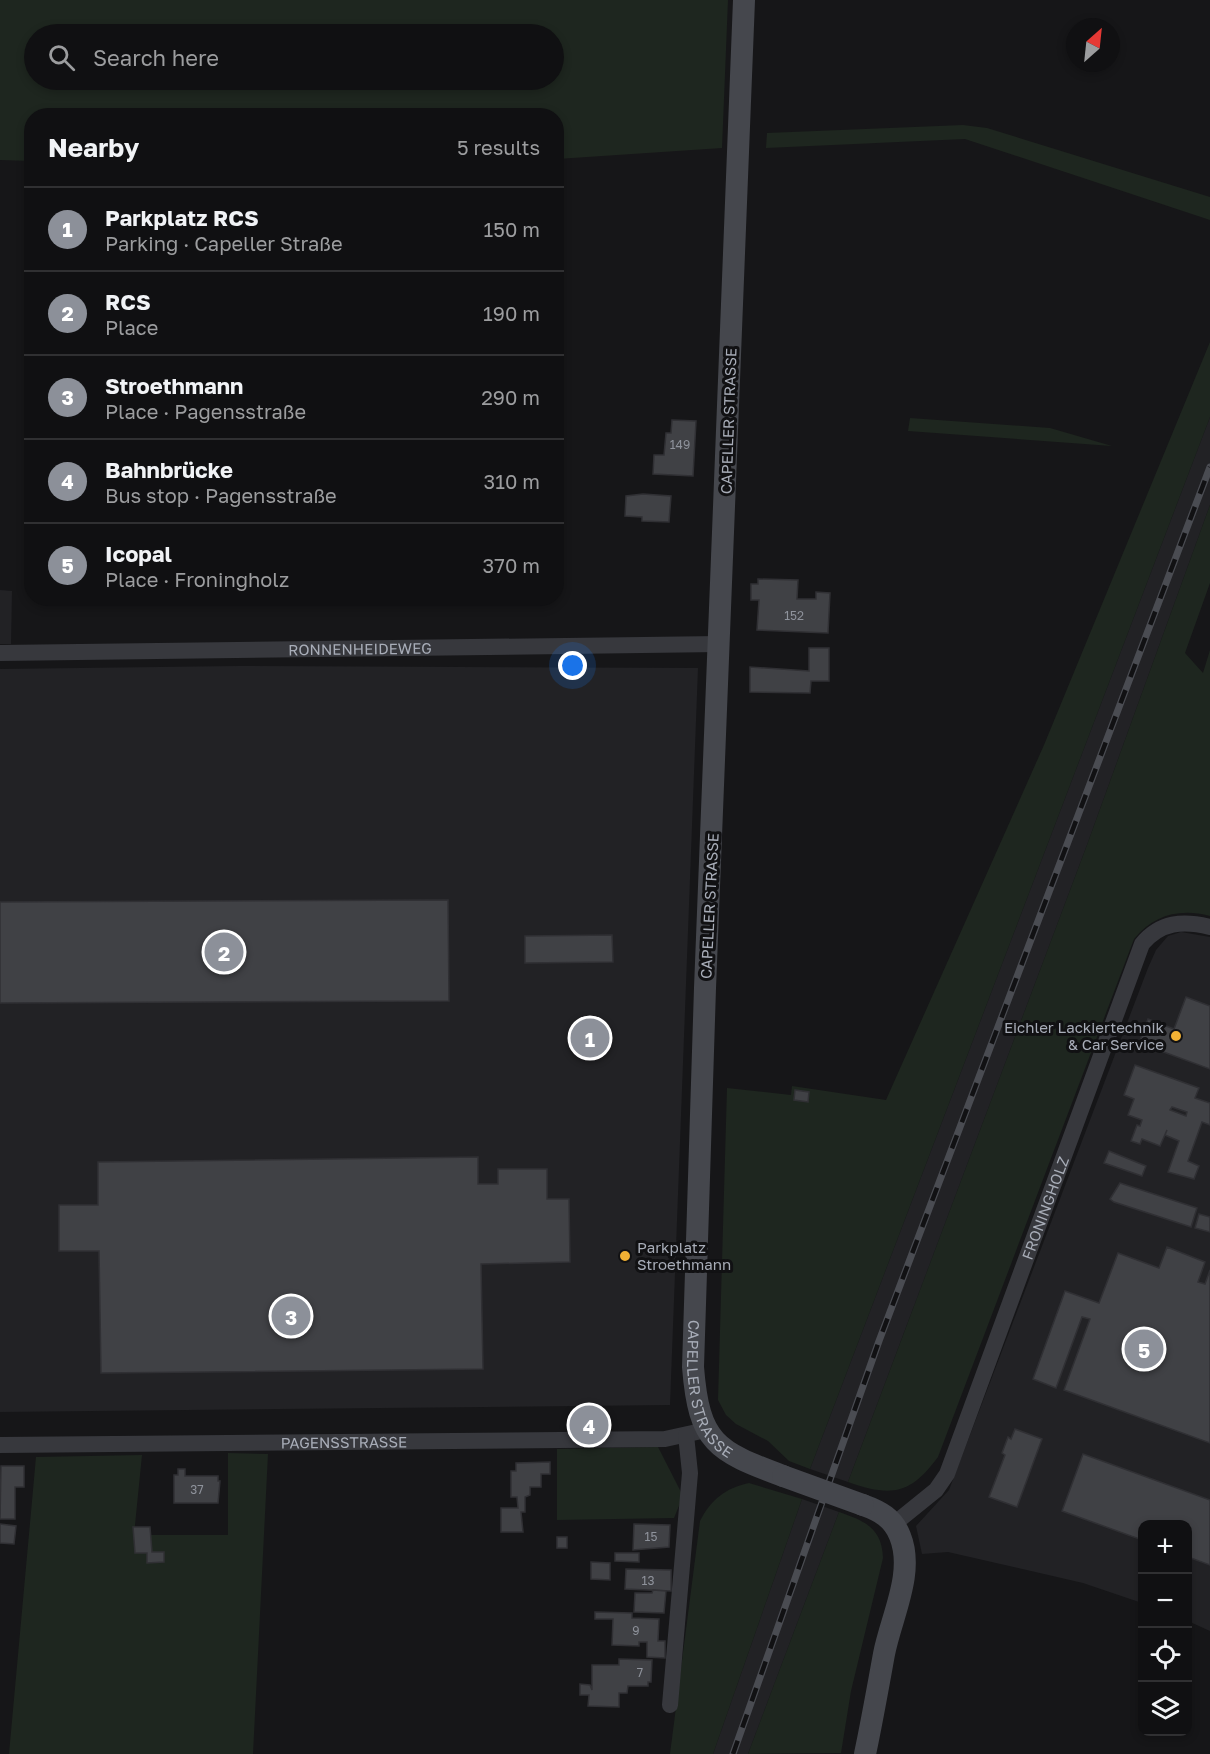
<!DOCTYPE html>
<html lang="en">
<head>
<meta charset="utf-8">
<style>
	:root { --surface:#101012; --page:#19191b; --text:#f1f3f6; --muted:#9c9d9f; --line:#303032; --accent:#8c9099 }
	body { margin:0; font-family:"Golos Text",sans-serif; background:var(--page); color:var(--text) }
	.controls { position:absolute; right:18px; bottom:18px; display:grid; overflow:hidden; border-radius:12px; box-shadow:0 3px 9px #0003 }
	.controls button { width:54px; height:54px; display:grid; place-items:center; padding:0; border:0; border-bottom:2px solid var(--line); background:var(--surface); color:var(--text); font:30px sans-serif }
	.compass { position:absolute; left:1066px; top:18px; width:54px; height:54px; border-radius:50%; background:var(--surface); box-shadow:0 3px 9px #0003; rotate:27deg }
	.you { position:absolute; left:573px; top:666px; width:21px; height:21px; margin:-15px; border:4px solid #fff; border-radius:50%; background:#1a73e8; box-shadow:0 0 0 9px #1a73e833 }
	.badge { display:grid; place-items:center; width:39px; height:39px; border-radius:50%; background:var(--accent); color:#fff; font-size:20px; font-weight:700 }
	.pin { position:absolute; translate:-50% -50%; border:3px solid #fff; box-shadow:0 2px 6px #0006 }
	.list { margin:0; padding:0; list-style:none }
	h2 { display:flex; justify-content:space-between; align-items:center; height:78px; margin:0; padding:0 24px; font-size:26px }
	h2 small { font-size:20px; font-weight:400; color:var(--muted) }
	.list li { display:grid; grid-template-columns:39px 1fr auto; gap:18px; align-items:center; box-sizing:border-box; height:84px; padding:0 24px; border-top:2px solid var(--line) }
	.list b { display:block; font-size:22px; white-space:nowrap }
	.list p { margin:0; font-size:20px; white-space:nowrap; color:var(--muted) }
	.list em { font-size:20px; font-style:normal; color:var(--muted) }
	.icon { flex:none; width:33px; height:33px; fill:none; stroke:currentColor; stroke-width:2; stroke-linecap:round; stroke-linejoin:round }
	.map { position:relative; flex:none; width:1210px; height:1754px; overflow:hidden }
	.search { position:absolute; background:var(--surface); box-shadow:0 3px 9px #0003; left:24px; top:24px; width:540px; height:66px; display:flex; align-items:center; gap:15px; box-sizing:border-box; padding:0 21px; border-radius:33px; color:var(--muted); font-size:22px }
	.panel { position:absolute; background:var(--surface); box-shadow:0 3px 9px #0003; left:24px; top:108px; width:540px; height:498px; border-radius:24px }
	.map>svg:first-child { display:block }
	.built { fill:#222225 }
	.green { fill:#1e261f; fill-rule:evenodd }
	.building { fill:#404145; stroke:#303034; stroke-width:1.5; fill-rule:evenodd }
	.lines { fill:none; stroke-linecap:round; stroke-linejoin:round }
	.street { stroke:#37383d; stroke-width:16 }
	.secondary { stroke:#45474d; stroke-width:22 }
	.rail-casing { stroke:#4a4c52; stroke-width:7 }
	.rail { stroke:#111113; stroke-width:4.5; stroke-dasharray:14; stroke-linecap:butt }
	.secondary-bridge { stroke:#45474d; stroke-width:22 }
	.poi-dot { fill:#f2b134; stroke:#111113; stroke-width:2 }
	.labels { text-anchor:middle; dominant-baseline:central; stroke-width:6; stroke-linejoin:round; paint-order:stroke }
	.number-label { font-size:12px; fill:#8e929b }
	.street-label { font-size:15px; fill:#a8adb8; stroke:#111113 }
	.poi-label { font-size:15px; fill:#a8adb8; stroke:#111113; text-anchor:end }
</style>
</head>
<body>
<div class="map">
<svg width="1210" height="1754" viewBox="0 0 1210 1754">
	<rect width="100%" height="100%" fill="#161618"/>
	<g class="built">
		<path d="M1210,417V505L1087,845L848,1482L810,1469Z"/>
		<path d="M0,590L12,591L11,644H0Z"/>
		<path d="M238,666L698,668L670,1405L0,1412V669Z"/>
		<path d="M1181,932L1210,937V1631L1188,1621V1524H1142V1603L1083,1583L948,1552L922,1554L916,1526L949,1490L1148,968L1156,950L1168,936Z"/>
		<path d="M802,1499L839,1512L748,1754H713Z"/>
	</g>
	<g class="green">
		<path d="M0,0H728L722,148L557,159L556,116H32L31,161L0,160ZM34,34H554V80H34Z"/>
		<path d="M963,125L987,128L1210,197V220L965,139L766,148L767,133Z"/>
		<path d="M1210,342V417L810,1469L789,1461L768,1441L736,1424L726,1415L718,1400L727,1088L791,1095L792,1086L886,1100L1044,745Z"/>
		<path d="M910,418L1050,428L1112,446L908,431Z"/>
		<path d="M1210,505V583L1185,653L1203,673L1210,650V916C1179,908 1154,915 1134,939L938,1457C910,1495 891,1497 848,1482L1087,845Z"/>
		<path d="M658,1447L683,1496L674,1518L557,1520V1449Z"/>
		<path d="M228,1453L268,1454L253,1754H9L36,1457L142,1455L134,1535H228Z"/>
		<path d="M749,1483L802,1499L713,1754H670L700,1521C711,1499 726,1488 749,1483Z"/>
		<path d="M839,1512C865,1521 882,1528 883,1558L851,1691L841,1753L748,1754Z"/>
	</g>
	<g class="building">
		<path d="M672,420L696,421L693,476L653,474L654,455H664L666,433H671Z"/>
		<path d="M643,494L671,496L669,522L642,521V517L625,516L626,496Z"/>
		<path d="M758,579L798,580L797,599H816V592L830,593L828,633L757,630L759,600H751V584H758Z"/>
		<path d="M809,648H829V681H811L810,693L750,692V667L809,671Z"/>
		<path d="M448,900L449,1001L0,1003V902Z"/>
		<path d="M612,935L613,962L525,963V936Z"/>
		<path d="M1186,997L1210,1006V1069L1139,1043L1148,1019L1174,1029Z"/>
		<path d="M1135,1065L1199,1088L1195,1098L1210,1103V1125L1202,1122L1188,1161L1199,1166L1194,1179L1168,1172L1179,1141L1165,1135L1167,1130L1160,1146L1142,1139L1140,1144L1131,1141L1137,1125L1140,1126L1142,1120L1128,1115L1134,1099L1124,1095ZM1172,1107L1187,1112L1186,1116L1170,1110Z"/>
		<path d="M795,1090L809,1092L808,1102L794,1100Z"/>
		<path d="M1109,1151L1146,1166L1142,1176L1104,1163Z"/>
		<path d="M478,1157V1184H498V1169H547V1199H569L570,1262L481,1264L483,1369L101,1373L99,1251H59V1205H98V1162Z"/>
		<path d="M1120,1183L1197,1208L1191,1227L1114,1202L1110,1199Z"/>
		<path d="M1199,1214L1210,1217V1232L1195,1228Z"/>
		<path d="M1167,1247L1205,1262L1198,1282L1205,1284L1210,1270V1443L1064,1390L1090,1319L1082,1317L1056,1388L1033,1379L1065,1291L1099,1303L1118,1253L1159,1268Z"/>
		<path d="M1015,1429L1042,1439L1017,1507L989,1497L1005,1455L1002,1453L1008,1437L1011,1439Z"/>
		<path d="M1083,1454L1210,1500V1565L1188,1557V1524H1142V1540L1062,1511Z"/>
		<path d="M550,1462V1474H541V1487H530V1495L525,1497V1512H521L523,1532H501V1508H518L517,1497H511V1471H516V1463Z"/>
		<path d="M1,1466H24V1487H15V1519H0Z"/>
		<path d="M178,1469H185V1476H218V1481H220L218,1503H174V1475H178Z"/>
		<path d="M0,1524L16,1526L14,1544L0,1543Z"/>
		<path d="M634,1524L670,1525L669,1547L633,1550Z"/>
		<path d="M133,1527H150L152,1552H164V1562L147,1563V1553H135Z"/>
		<rect x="557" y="1537" width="10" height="11"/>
		<path d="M615,1553H639V1562L615,1561Z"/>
		<path d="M591,1562L610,1563V1580L591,1579Z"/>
		<path d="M626,1569L671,1570V1591L625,1589Z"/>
		<path d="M653,1590L666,1591L664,1613L634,1612L635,1593H652Z"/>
		<path d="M595,1612L632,1613V1618L659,1619L658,1641H665V1658L647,1657V1642H639V1646L612,1645L613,1619H595Z"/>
		<path d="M619,1659L652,1660L651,1682H648V1686H628L627,1693H619V1707L588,1706L589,1695H580V1684L590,1685L592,1690V1665H619Z"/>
	</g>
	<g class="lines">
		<g class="street">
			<path id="s1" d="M0,653L720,644"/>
			<path id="s2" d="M0,1445L665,1439L706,1430"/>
			<path id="s3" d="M894,1524L936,1490L947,1474L1142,944C1160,922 1183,920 1210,927"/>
			<path d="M670,1705L690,1473L686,1435"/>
		</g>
		<g class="secondary">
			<path id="s4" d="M744,0L705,988L693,1367C699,1443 716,1451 783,1476"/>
			<path d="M863,1505C880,1511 893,1518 900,1536C915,1573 891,1617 884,1654C878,1687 872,1721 865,1754"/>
		</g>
		<defs>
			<path id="rail" d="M733,1754L879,1341L1210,467"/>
		</defs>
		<use href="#rail" class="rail-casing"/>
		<use href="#rail" class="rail"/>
		<path class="secondary-bridge" d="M783,1476L863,1505"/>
	</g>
	<g class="poi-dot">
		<circle cx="1176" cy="1036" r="6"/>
		<circle cx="625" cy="1256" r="6"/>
	</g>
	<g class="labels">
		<g class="number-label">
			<text x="680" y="444">149</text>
			<text x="794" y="615">152</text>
			<text x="197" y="1489">37</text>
			<text x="651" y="1536">15</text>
			<text x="648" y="1580">13</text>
			<text x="636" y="1630">9</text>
			<text x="640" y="1672">7</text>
		</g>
		<g class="street-label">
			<text transform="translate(728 421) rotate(-88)">CAPELLER STRASSE</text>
			<text stroke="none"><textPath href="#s1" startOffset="360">RONNENHEIDEWEG</textPath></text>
			<text transform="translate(709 906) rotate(-87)">CAPELLER STRASSE</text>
			<text stroke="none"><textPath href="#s3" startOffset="357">FRONINGHOLZ</textPath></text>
			<text stroke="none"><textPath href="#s4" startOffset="1394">CAPELLER STRASSE</textPath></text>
			<text stroke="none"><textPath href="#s2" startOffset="344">PAGENSSTRASSE</textPath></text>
		</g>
		<g class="poi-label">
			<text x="1164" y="1027">Eichler Lackiertechnik<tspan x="1164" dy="17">&amp; Car Service</tspan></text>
			<text x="637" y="1247" text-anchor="start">Parkplatz<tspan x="637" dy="17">Stroethmann</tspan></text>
		</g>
	</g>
</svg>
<div class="controls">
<button>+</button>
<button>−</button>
<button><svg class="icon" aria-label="locate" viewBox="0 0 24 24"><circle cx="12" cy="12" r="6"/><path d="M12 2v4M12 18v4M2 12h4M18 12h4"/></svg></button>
<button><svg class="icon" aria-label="layers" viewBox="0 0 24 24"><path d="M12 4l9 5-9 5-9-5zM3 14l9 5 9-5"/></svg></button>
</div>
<svg class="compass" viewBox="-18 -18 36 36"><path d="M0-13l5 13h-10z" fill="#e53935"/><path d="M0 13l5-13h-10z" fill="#9c9d9f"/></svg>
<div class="you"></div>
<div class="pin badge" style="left:590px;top:1038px">1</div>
<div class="pin badge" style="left:224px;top:952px">2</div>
<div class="pin badge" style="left:291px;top:1316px">3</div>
<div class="pin badge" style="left:589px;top:1425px">4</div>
<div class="pin badge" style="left:1144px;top:1349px">5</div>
<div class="search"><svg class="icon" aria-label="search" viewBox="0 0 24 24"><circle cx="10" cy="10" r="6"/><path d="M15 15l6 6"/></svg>Search here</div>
<section class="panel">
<h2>Nearby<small>5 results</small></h2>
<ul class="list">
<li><span class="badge">1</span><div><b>Parkplatz RCS</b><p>Parking · Capeller Straße</p></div><em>150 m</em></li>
<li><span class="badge">2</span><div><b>RCS</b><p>Place</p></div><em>190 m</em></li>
<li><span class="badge">3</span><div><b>Stroethmann</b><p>Place · Pagensstraße</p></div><em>290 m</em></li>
<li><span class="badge">4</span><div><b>Bahnbrücke</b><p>Bus stop · Pagensstraße</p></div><em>310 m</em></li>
<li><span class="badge">5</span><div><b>Icopal</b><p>Place · Froningholz</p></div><em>370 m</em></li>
</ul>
</section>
</div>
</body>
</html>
